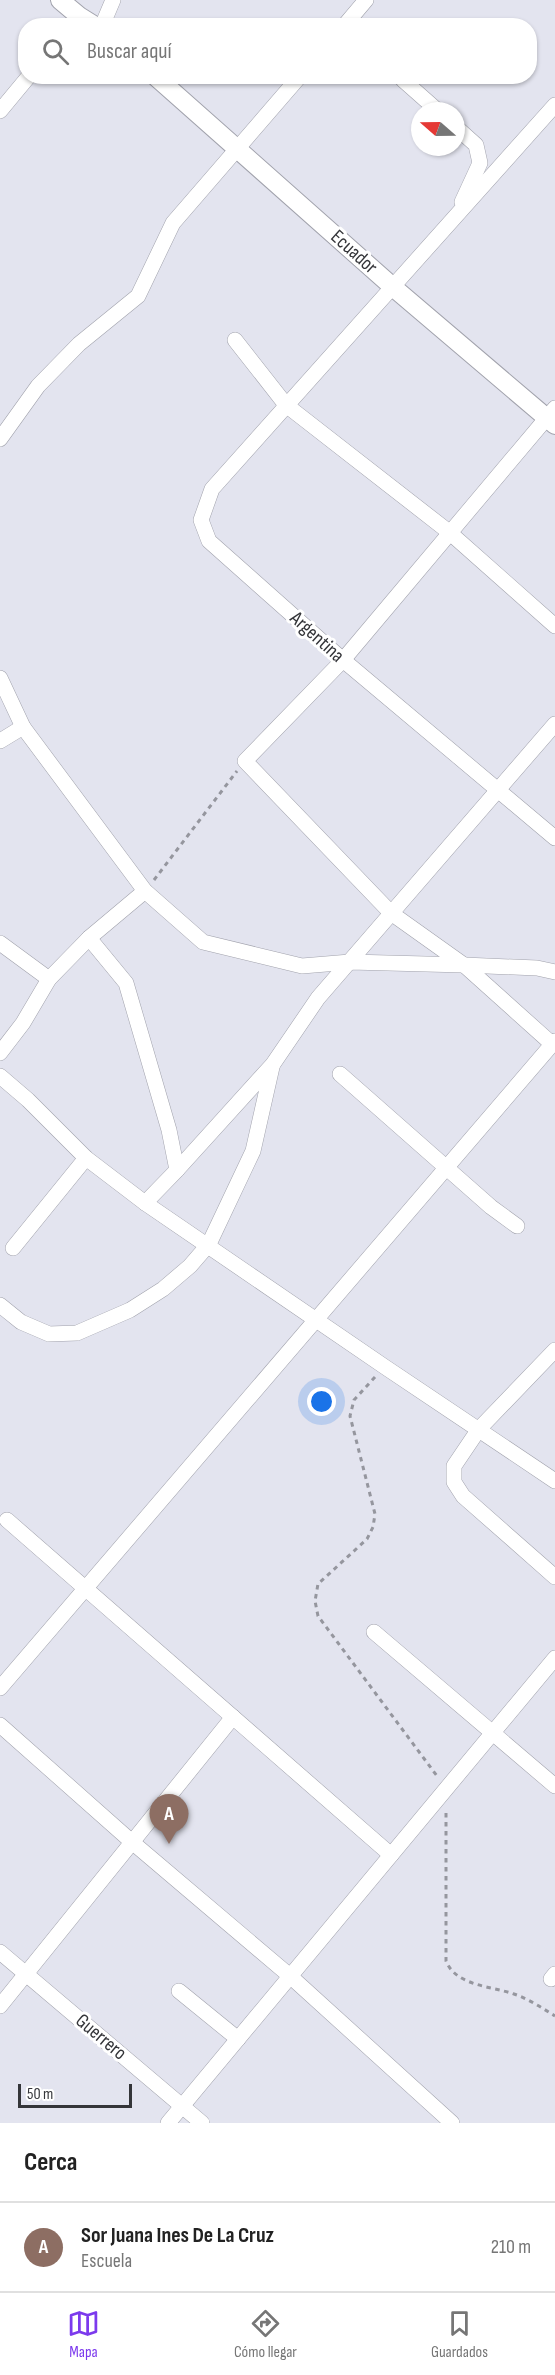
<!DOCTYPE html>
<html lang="es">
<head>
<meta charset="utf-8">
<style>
	:root { --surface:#fff; --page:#f2f2f2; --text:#222; --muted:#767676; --line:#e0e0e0; --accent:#7c3aed }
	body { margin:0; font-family:"Sofia Sans Condensed",sans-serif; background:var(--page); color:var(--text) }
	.compass { position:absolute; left:411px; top:102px; width:54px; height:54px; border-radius:50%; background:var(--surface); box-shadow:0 2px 4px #0004; rotate:290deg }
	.scale { position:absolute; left:18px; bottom:15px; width:114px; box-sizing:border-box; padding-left:6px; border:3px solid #343539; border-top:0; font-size:16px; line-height:21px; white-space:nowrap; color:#343539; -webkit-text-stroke:4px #fff; paint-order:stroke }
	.you { position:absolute; left:322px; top:1402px; width:21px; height:21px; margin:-15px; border:4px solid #fff; border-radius:50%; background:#1a73e8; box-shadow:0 0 0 9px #1a73e833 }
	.badge { display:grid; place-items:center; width:39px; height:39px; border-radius:50%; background:var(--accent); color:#fff; font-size:20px; font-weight:700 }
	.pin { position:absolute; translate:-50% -50px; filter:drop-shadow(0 2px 3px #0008) }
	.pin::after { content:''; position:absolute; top:32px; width:21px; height:18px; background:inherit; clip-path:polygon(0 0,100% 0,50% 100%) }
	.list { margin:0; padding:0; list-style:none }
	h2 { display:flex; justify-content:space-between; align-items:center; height:78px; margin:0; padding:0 24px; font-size:26px }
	h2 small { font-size:20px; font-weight:400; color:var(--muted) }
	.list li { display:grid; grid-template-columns:39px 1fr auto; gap:18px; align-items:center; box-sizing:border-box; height:90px; padding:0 24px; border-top:2px solid var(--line) }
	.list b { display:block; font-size:22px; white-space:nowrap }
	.list p { margin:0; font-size:20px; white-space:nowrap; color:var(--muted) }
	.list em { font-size:20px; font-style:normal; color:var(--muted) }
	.icon { flex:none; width:33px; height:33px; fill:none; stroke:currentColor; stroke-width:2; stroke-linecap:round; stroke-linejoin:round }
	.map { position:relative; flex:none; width:555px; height:2123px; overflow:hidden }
	.search { position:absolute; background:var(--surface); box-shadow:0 2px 4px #0004; left:18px; right:18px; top:18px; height:66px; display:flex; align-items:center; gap:15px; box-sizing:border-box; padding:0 21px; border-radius:24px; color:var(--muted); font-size:22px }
	.sheet { height:168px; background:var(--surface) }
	nav { display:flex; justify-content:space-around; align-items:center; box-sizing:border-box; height:84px; border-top:2px solid var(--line); background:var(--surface); font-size:16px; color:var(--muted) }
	nav a { display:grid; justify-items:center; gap:3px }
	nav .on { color:var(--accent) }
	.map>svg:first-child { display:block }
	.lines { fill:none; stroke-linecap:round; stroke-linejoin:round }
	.minor-casing { stroke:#a1a2ac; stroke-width:16 }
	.tertiary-casing { stroke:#a1a2ac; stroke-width:20 }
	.path { stroke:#95969e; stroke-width:3; stroke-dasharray:4.5 4.5; stroke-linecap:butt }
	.minor { stroke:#fff; stroke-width:15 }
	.tertiary { stroke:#fff; stroke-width:18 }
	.labels { text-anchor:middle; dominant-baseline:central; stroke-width:6; stroke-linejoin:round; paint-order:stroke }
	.street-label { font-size:20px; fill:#343539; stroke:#fff }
</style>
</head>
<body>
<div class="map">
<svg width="555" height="2123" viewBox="0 0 555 2123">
	<rect width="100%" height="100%" fill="#e3e4ef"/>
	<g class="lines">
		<defs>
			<g id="minor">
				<path d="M102,26L113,0"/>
				<path d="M344,26L366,0"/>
				<path d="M403,80L438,111"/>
				<path d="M555,105L212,489L201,520L209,541L343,660L555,838"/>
				<path d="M0,111L29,76"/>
				<path d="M456,127L476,145L480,163L462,202"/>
				<path d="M235,340L286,405L449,532L555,626"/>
				<path d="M0,439L38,386L79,344L138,296L173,223L300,76"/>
				<path d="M0,678L23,727L145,891L203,942L302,966L350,962L464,965L537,968L555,972"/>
				<path d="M0,741L23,727"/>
				<path d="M89,938L126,983L169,1130L177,1170L145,1203"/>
				<path d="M0,943L49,979"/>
				<path d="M552,1044L464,965L391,913L245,761L343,660L555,408"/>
				<path d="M0,1053L23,1023L49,979L89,938L145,891"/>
				<path d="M340,1074L491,1207L517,1226"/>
				<path d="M0,1076L28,1100L86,1158L145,1203L385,1367L555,1481"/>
				<path d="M177,1170L273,1064L318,998L555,724"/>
				<path d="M13,1248L86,1158"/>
				<path d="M0,1305L21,1322L49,1334L77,1333L130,1310L163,1289L190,1266L209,1244L253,1151L272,1067"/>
				<path d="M555,1350L479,1429L454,1466V1482L463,1496L555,1577"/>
				<path d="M7,1520L391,1855"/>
				<path d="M374,1632L555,1786"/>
				<path d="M0,1688L555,1041"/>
				<path d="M0,1725L132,1842L290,1976L452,2123"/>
				<path d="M0,1952L202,2123"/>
				<path d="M551,1979L555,1974"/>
				<path d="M179,1991L238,2039"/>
				<path d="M0,2006L233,1717"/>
				<path d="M168,2123L555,1658"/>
			</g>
			<g id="tertiary">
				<path d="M60,0L79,16L95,26"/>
				<path d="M155,76L394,288L555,425"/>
			</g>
		</defs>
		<use href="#minor" class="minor-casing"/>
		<use href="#tertiary" class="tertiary-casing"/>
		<g class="path">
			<path d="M154,880L237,771"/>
			<path d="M375,1377L354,1400L350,1416L375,1514L373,1527L367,1539L318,1584L315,1601L318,1616L437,1776"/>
			<path d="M446,1813V1961C456,1986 491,1986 514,1994C529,1999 542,2008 555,2016"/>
		</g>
		<use href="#minor" class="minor"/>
		<use href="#tertiary" class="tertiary"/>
	</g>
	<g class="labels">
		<g class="street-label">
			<text transform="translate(354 252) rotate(42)">Ecuador</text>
			<text transform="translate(317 637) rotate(42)">Argentina</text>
			<text transform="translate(101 2037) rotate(40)">Guerrero</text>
		</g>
	</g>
</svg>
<svg class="compass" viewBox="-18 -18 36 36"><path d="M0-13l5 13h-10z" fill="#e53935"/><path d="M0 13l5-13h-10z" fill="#767676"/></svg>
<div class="scale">50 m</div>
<div class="you"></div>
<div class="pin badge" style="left:169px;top:1844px;background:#8d6e63">A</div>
<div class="search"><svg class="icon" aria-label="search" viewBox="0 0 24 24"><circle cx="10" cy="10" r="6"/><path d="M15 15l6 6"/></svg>Buscar aquí</div>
</div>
<section class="sheet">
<h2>Cerca<small></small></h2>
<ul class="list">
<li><span class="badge" style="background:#8d6e63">A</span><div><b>Sor Juana Ines De La Cruz</b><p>Escuela</p></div><em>210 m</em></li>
</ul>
</section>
<nav>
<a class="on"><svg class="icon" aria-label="map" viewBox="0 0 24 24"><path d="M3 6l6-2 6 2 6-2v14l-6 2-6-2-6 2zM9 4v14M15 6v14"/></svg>Mapa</a>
<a><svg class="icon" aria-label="directions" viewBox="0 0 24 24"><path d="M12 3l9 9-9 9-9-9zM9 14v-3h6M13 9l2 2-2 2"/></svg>Cómo llegar</a>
<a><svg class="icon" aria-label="saved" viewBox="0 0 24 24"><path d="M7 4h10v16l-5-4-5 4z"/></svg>Guardados</a>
</nav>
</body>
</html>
